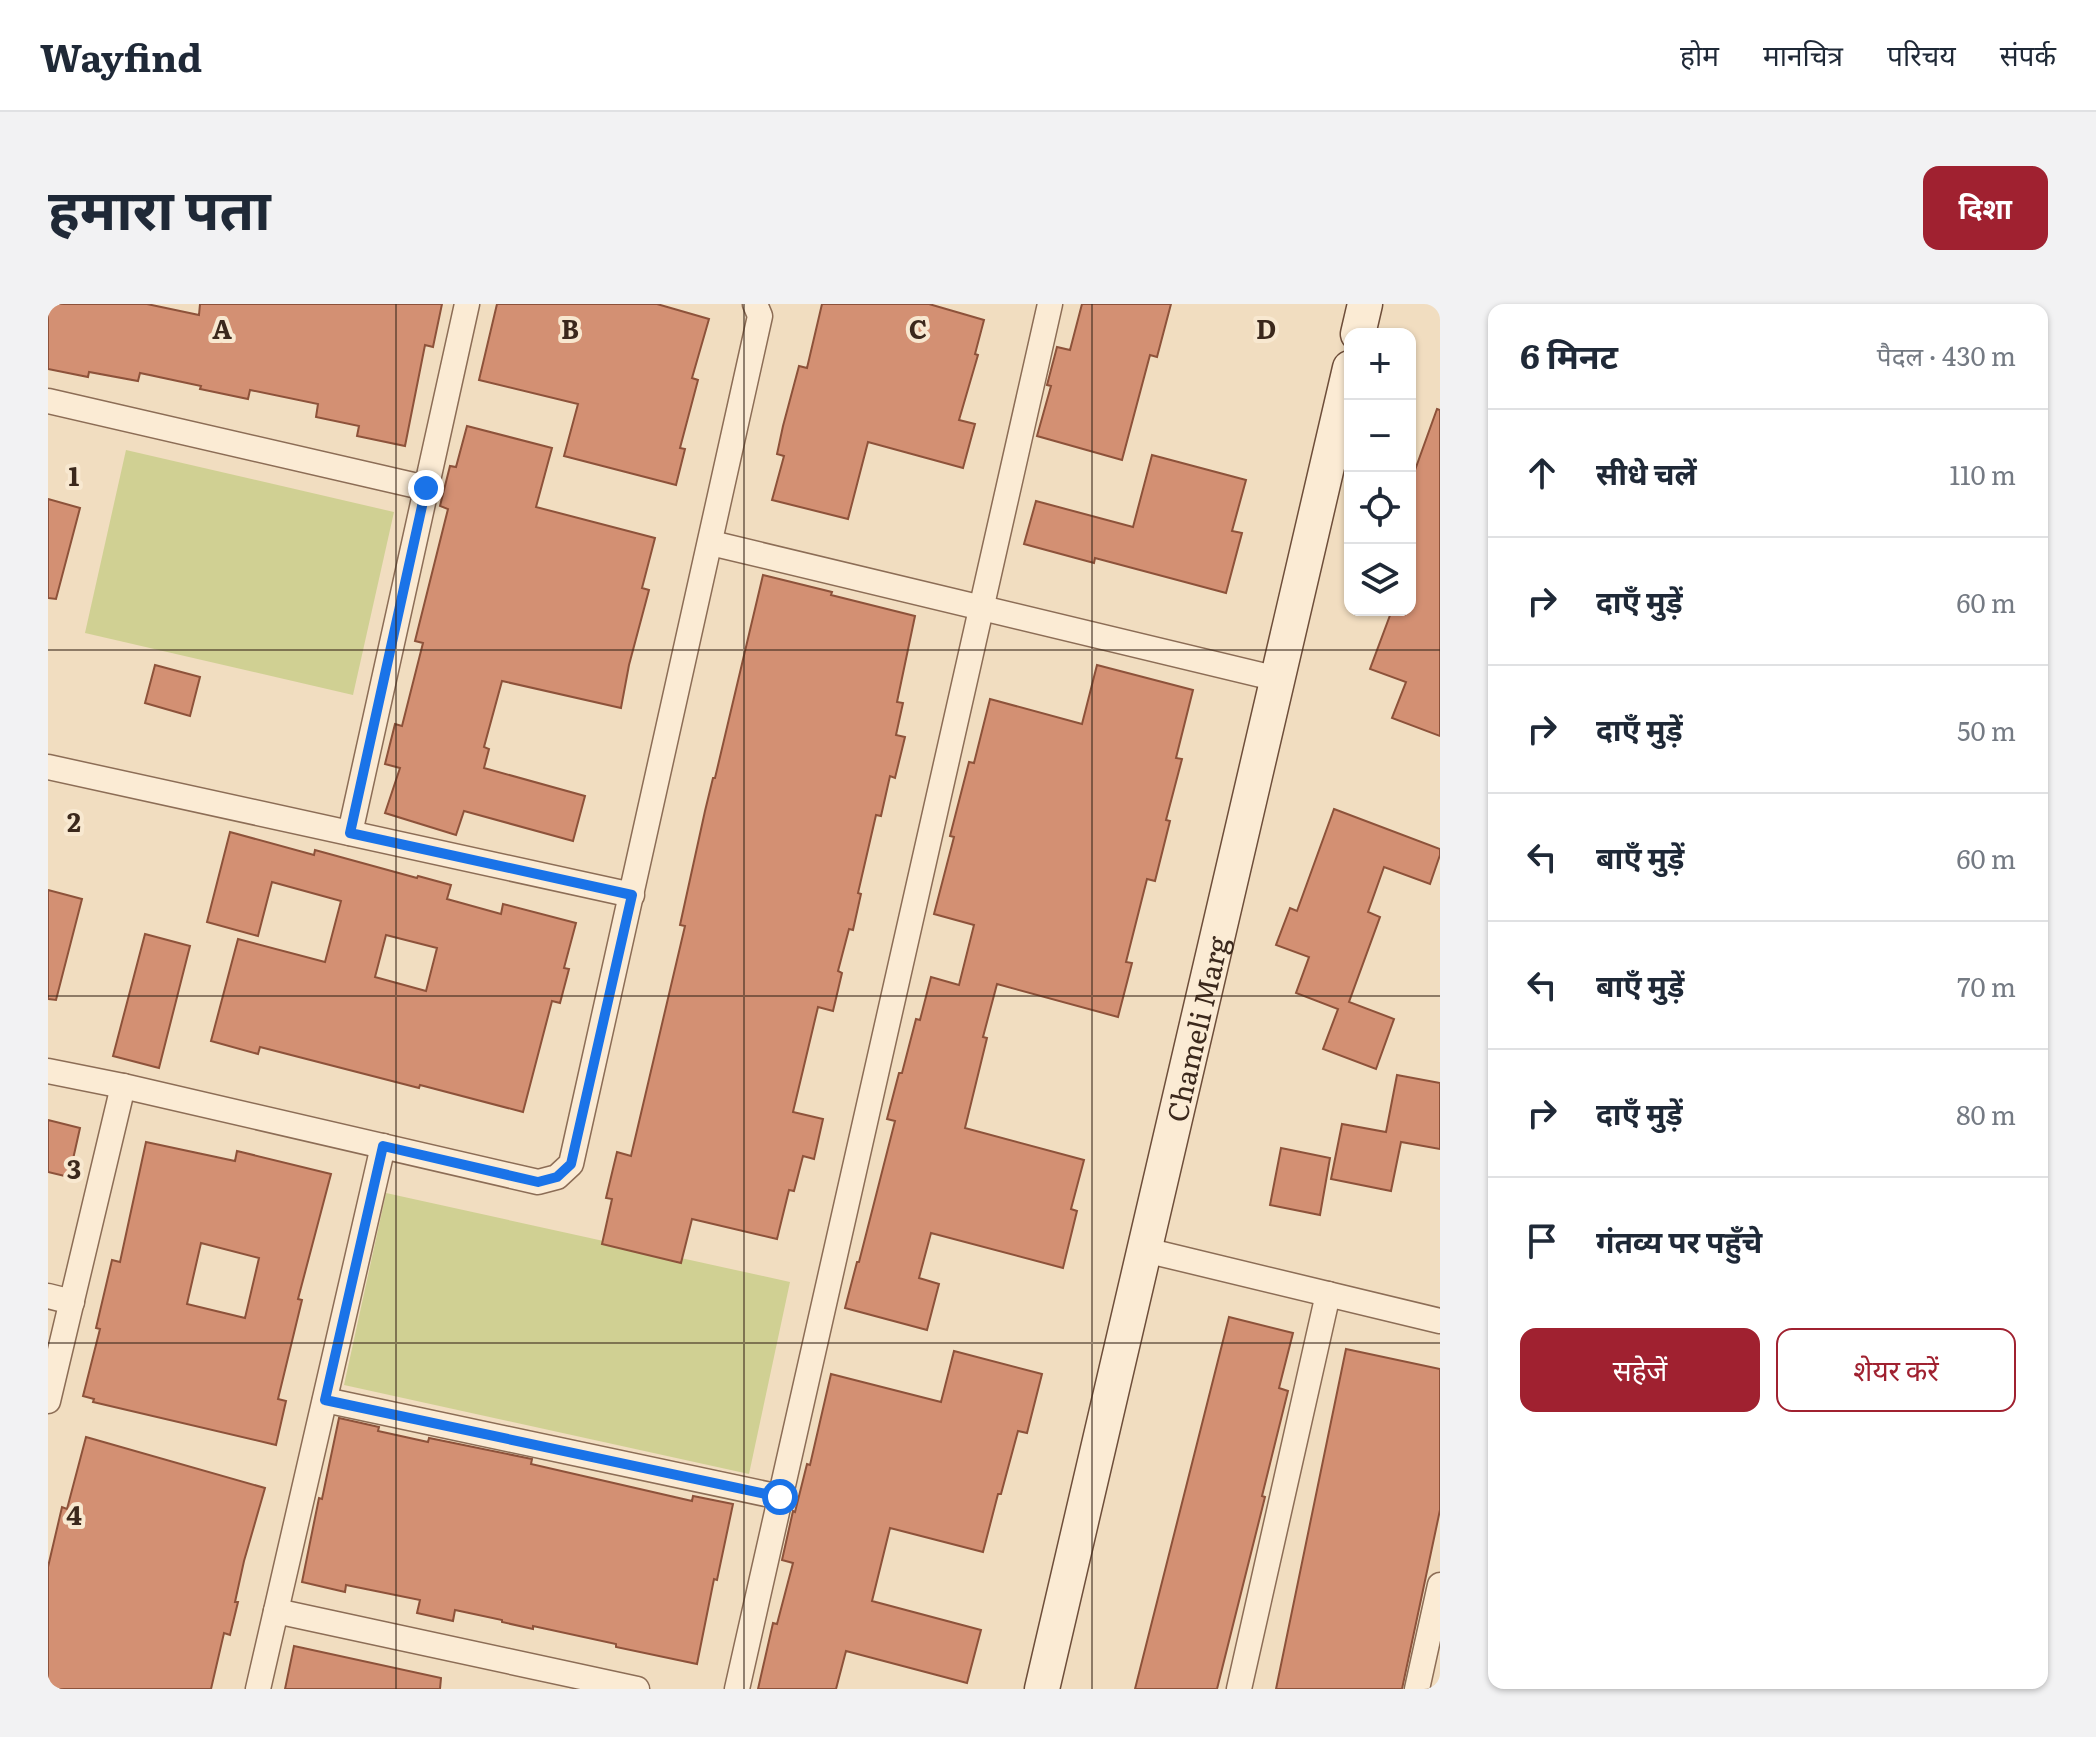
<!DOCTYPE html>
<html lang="hi">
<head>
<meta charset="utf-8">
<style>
	:root { --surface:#fff; --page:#f2f2f3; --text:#1f2937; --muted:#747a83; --line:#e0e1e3; --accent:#a02130 }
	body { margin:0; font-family:Literata,"Noto Sans Devanagari",serif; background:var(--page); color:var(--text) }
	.controls { position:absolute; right:24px; top:24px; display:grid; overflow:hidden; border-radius:16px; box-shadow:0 2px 6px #0004 }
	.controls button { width:72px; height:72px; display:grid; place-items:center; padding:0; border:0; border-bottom:2px solid var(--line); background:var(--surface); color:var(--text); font:40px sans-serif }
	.stop { position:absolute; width:24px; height:24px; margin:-18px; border:6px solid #1a73e8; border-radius:50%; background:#fff }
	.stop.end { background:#1a73e8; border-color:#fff; box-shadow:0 2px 8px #0008 }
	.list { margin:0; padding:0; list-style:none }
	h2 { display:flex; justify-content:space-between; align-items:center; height:104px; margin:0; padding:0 32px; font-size:34px }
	h2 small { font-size:26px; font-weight:400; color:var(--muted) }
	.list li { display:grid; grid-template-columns:52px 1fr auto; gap:24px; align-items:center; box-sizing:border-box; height:128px; padding:0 32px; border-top:2px solid var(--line) }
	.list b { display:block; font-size:30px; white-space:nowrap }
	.list em { font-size:26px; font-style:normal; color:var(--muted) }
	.actions { display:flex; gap:16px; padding:24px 32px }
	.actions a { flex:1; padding:18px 0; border:2px solid var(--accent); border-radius:16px; text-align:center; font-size:28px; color:var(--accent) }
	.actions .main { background:var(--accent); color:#fff }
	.icon { flex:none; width:44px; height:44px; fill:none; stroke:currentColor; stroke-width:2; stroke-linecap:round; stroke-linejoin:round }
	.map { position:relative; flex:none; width:1392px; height:1385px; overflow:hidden; border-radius:16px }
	header { display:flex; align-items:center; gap:48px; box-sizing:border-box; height:112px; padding:0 40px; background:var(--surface); border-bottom:2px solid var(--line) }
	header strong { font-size:38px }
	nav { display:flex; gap:44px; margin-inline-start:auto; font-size:28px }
	.intro { display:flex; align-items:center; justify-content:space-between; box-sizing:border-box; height:192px; padding:0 48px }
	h1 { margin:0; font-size:56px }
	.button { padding:20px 36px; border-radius:16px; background:var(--accent); color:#fff; font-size:28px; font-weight:700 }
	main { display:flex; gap:48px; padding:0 48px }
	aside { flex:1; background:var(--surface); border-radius:16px; box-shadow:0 2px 6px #0004 }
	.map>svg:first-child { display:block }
	.green { fill:#d0d093 }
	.building { fill:#d39073; stroke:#8d523a; stroke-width:2; fill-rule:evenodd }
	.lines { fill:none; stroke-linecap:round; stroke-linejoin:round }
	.street-casing { stroke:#8c6d56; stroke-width:27 }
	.secondary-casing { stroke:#6e4e3a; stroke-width:37 }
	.street { stroke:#fbebd4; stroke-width:24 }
	.secondary { stroke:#fbebd4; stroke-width:34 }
	.route { stroke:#1a73e8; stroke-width:10 }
	.grid { fill:none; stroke:#3b281c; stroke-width:2; stroke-opacity:0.55 }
	.labels { text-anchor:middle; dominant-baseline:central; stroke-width:8; stroke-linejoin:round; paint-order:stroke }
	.street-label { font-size:28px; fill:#3b281c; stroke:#f8e8d0 }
	.grid-label { font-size:26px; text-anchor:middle; font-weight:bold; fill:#3b281c; stroke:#f8e8d0; stroke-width:8; stroke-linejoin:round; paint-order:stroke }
</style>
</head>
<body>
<header>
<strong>Wayfind</strong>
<nav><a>होम</a><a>मानचित्र</a><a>परिचय</a><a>संपर्क</a></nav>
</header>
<div class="intro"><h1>हमारा पता</h1><a class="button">दिशा</a></div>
<main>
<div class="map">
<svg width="1392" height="1385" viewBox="0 0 1392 1385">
	<rect width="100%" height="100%" fill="#f1ddc0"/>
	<g class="green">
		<path d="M78,146L346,208L305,391L37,329Z"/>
		<path d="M338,889L742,978L701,1170L296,1081Z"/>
	</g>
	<g class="building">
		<path d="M0,0H99L151,11L152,0H394L385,43L377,41L357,142L309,132L311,122L268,113L270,100L202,86L200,95L152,85L153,82L92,69L90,77L41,68L40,73L0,65Z"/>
		<path d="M449,0H609L661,15L644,74L650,76L632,144L637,145L628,181L516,152L530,100L431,76Z"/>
		<path d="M774,0H881L936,16L927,50L930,51L911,116L927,120L915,164L820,138L800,215L724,196L736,152L729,150L735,122L751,62L759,64Z"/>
		<path d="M1034,0H1123L1109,53L1102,51L1074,156L989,132L1003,82L999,81L1009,43L1022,46Z"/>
		<path d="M1389,105L1392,106V432L1344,414L1358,378L1322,365L1344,306H1362V180Z"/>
		<path d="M419,122L504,144L488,203L607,234L594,284L601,286L581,361L573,404L454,377L436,443L441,445L436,464L537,492L525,537L416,507L408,531L337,509L352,464L337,460L347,420L354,422L375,339L367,337L400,205L392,202L402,162L408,163Z"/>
		<path d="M1104,151L1198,176L1184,227L1194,229L1178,289L1047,254L1046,259L976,240L988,197L1085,223Z"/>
		<path d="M0,195L32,204L8,295L0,294Z"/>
		<path d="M715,271L784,288L783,291L867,312L849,398L855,399L848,431L857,433L847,474L842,472L833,512L828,511L810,589L813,590L805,626L801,625L790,667L794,669L785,707L770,703L745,808L775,815L766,855L755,852L746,887L741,886L729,935L644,915L633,959L554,940L564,895L558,894L569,848L583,852L637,622L632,621L657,507L665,474H667Z"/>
		<path d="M107,361L152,373L142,412L97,399Z"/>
		<path d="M1049,361L1145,386L1128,454L1134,455L1118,516L1122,517L1107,577L1099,575L1078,658L1084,659L1070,713L949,680L935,733L939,734L917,824L1036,856L1023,905L1029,907L1015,964L883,929L871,974L891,980L879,1026L797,1004L809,958H811L847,817L839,815L851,769H854L868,715L872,716L883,673L911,681L926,621L886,610L906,533L902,532L921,458L926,459L942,395L1034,420Z"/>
		<path d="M1286,505L1392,545V551L1382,580L1336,563L1320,608L1332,613L1301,698L1346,715L1328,765L1275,745L1290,705L1248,689L1261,653L1228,641L1242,604L1249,607Z"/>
		<path d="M182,528L266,551L267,546L369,574L370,572L403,581L399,595L453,610L455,600L528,619L516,664L521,665L512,699L504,697L475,808L372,781L371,784L212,743L210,750L163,737L190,635L277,658L293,597L224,578L210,632L159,618ZM338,631L389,644L378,687L327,673Z"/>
		<path d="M0,586L34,595L8,696L0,695Z"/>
		<path d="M97,630L142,642L111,764L65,752Z"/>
		<path d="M1349,771L1392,779V845L1353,838L1343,887L1283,875L1294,820L1338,828Z"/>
		<path d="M0,816L32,824L21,873L0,868Z"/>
		<path d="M98,838L187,857L189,847L283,870L250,995L254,996L230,1095L238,1097L228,1141L45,1098L46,1095L35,1092L52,1025L48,1024L64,956L72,958ZM153,939L211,954L197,1014L139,1000Z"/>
		<path d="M1233,844L1282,854L1272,911L1222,901Z"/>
		<path d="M1181,1013L1245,1029L1231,1084L1240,1087L1214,1192L1217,1193L1169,1385H1087Z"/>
		<path d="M1298,1045L1392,1065V1206L1371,1305L1354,1385H1228Z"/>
		<path d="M906,1047L994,1070L979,1129L970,1127L953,1190H950L935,1248L842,1224L824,1297L933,1326L919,1379L798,1347L788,1385H710L725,1319L729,1320L745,1259L734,1256L745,1207L747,1208L759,1160L762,1161L783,1070L893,1098Z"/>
		<path d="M291,1114L331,1123L330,1127L380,1138L381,1134L484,1155L483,1160L644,1197L645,1192L685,1200L669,1276L666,1275L649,1360L568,1343V1340L485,1322V1325L454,1318V1316L407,1306L405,1317L369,1309L372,1296L298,1281L297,1288L254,1278L271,1194L274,1195Z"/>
		<path d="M38,1133L217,1184L196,1257L187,1298H190L182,1331L176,1329L163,1385H0V1263L14,1203L19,1205Z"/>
		<path d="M246,1342L393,1374L392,1385H237Z"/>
	</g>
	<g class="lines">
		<defs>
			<g id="street">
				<path d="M0,97L378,184"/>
				<path d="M663,239L1230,375"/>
				<path d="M0,463L584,591"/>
				<path d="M302,529L419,0"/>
				<path d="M0,767L75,782L490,878L509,873L523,860L712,12L707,0"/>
				<path d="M1097,946L1392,1017"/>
				<path d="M0,992L24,998"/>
				<path d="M277,1096L732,1193"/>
				<path d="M0,1097L75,782"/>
				<path d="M228,1307L589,1385"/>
				<path d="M210,1385L335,842"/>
				<path d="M689,1385L1002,0"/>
				<path d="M1191,1385L1280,990"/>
				<path d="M1369,1385L1392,1281"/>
			</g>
			<g id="secondary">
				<path d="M1310,30L1317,0"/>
				<path id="s1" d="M994,1385L1302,64"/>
			</g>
		</defs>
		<use href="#street" class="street-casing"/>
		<use href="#secondary" class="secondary-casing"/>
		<use href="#street" class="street"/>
		<use href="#secondary" class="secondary"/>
	</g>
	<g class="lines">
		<path class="route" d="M378,184L302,529L584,591L523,860L509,873L490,878L335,842L277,1096L732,1193"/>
	</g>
	<path class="grid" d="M348,0V1385M696,0V1385M1044,0V1385M0,346H1392M0,692H1392M0,1039H1392"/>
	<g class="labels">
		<g class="street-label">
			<text stroke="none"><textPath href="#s1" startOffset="678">Chameli Marg</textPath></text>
		</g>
	</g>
	<g class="grid-label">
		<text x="174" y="35">A</text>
		<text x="522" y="35">B</text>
		<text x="870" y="35">C</text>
		<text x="1218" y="35">D</text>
		<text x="26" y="182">1</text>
		<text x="26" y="528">2</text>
		<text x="26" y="875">3</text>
		<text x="26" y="1221">4</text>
	</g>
</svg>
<div class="controls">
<button>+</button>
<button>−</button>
<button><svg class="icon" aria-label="locate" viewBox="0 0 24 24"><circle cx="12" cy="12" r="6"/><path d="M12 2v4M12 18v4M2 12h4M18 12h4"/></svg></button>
<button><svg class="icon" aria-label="layers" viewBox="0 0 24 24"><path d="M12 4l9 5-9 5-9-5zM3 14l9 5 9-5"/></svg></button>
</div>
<div class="stop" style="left:732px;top:1193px"></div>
<div class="stop end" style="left:378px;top:184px"></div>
</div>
<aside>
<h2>6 मिनट<small>पैदल · 430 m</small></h2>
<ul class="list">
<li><svg class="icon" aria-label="ahead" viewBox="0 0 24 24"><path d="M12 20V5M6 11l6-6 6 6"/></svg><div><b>सीधे चलें</b></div><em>110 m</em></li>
<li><svg class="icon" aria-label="right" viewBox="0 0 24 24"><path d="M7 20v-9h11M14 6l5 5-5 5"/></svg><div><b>दाएँ मुड़ें</b></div><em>60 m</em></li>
<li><svg class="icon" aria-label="right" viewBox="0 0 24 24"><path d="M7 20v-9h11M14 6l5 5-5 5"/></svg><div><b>दाएँ मुड़ें</b></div><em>50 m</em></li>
<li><svg class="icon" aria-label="left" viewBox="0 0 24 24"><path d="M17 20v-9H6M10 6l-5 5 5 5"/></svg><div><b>बाएँ मुड़ें</b></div><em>60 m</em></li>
<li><svg class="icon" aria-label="left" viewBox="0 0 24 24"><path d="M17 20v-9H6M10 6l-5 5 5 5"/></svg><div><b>बाएँ मुड़ें</b></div><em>70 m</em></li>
<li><svg class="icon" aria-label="right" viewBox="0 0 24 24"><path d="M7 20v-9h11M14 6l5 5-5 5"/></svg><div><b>दाएँ मुड़ें</b></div><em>80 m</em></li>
<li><svg class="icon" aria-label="arrive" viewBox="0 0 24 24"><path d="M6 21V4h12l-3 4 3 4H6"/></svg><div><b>गंतव्य पर पहुँचे</b></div></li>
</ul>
<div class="actions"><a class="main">सहेजें</a><a>शेयर करें</a></div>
</aside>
</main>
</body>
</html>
